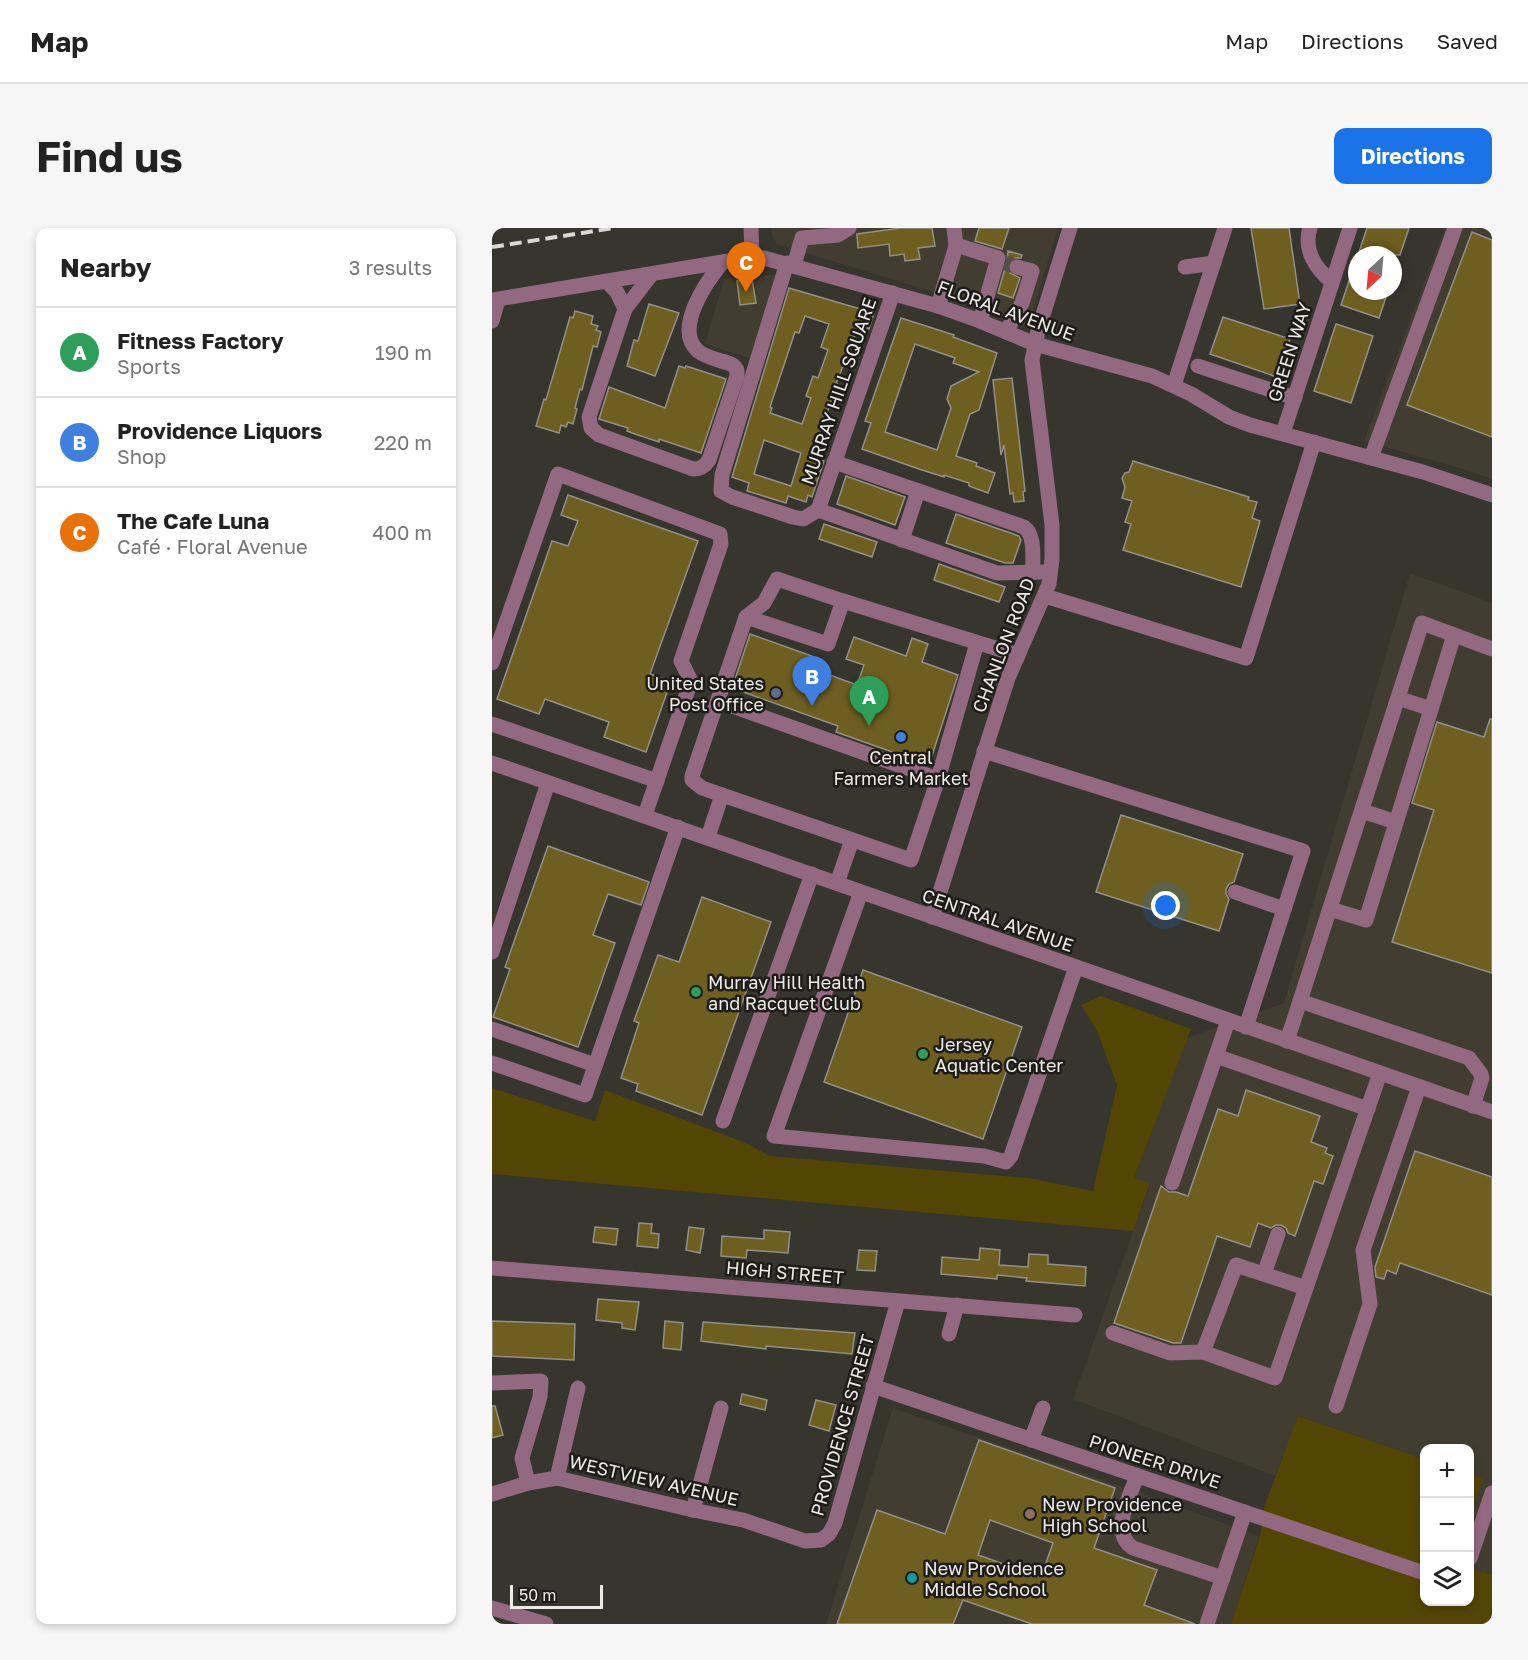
<!DOCTYPE html>
<html lang="en">
<head>
<meta charset="utf-8">
<style>
	:root { --surface:#fff; --page:#f6f6f6; --text:#222; --muted:#767676; --line:#e0e0e0; --accent:#1a73e8 }
	body { margin:0; font-family:"Golos Text",sans-serif; background:var(--page); color:var(--text) }
	.controls { position:absolute; right:18px; bottom:18px; display:grid; overflow:hidden; border-radius:12px; box-shadow:0 3px 9px #0003 }
	.controls button { width:54px; height:54px; display:grid; place-items:center; padding:0; border:0; border-bottom:2px solid var(--line); background:var(--surface); color:var(--text); font:30px sans-serif }
	.compass { position:absolute; left:856px; top:18px; width:54px; height:54px; border-radius:50%; background:var(--surface); box-shadow:0 3px 9px #0003; rotate:206deg }
	.scale { position:absolute; left:18px; bottom:15px; width:93px; box-sizing:border-box; padding-left:6px; border:3px solid #ecebe7; border-top:0; font-size:16px; line-height:21px; white-space:nowrap; color:#ecebe7; -webkit-text-stroke:4px #1d1c19; paint-order:stroke }
	.you { position:absolute; left:674px; top:678px; width:21px; height:21px; margin:-15px; border:4px solid #fff; border-radius:50%; background:#1a73e8; box-shadow:0 0 0 9px #1a73e833 }
	.badge { display:grid; place-items:center; width:39px; height:39px; border-radius:50%; background:var(--accent); color:#fff; font-size:20px; font-weight:700 }
	.pin { position:absolute; translate:-50% -50px; filter:drop-shadow(0 2px 3px #0008) }
	.pin::after { content:''; position:absolute; top:32px; width:21px; height:18px; background:inherit; clip-path:polygon(0 0,100% 0,50% 100%) }
	.list { margin:0; padding:0; list-style:none }
	h2 { display:flex; justify-content:space-between; align-items:center; height:78px; margin:0; padding:0 24px; font-size:26px }
	h2 small { font-size:20px; font-weight:400; color:var(--muted) }
	.list li { display:grid; grid-template-columns:39px 1fr auto; gap:18px; align-items:center; box-sizing:border-box; height:90px; padding:0 24px; border-top:2px solid var(--line) }
	.list b { display:block; font-size:22px; white-space:nowrap }
	.list p { margin:0; font-size:20px; white-space:nowrap; color:var(--muted) }
	.list em { font-size:20px; font-style:normal; color:var(--muted) }
	.icon { flex:none; width:33px; height:33px; fill:none; stroke:currentColor; stroke-width:2; stroke-linecap:round; stroke-linejoin:round }
	.map { position:relative; flex:none; width:1000px; height:1396px; overflow:hidden; border-radius:12px }
	header { display:flex; align-items:center; gap:36px; box-sizing:border-box; height:84px; padding:0 30px; background:var(--surface); border-bottom:2px solid var(--line) }
	header strong { font-size:28px }
	nav { display:flex; gap:33px; margin-inline-start:auto; font-size:21px }
	.intro { display:flex; align-items:center; justify-content:space-between; box-sizing:border-box; height:144px; padding:0 36px }
	h1 { margin:0; font-size:42px }
	.button { padding:15px 27px; border-radius:12px; background:var(--accent); color:#fff; font-size:21px; font-weight:700 }
	main { display:flex; gap:36px; padding:0 36px }
	aside { flex:1; background:var(--surface); border-radius:12px; box-shadow:0 3px 9px #0003 }
	.map>svg:first-child { display:block }
	.built { fill:#413e31 }
	.green { fill:#534504 }
	.building { fill:#6e5e20; stroke:#929088; stroke-width:1.5; fill-rule:evenodd }
	.lines { fill:none; stroke-linecap:round; stroke-linejoin:round }
	.minor-tunnel { stroke:#51504a; stroke-width:15; stroke-dasharray:15 8; stroke-linecap:butt }
	.minor { stroke:#936881; stroke-width:15 }
	.rail { stroke:#d9d8d4; stroke-width:4; stroke-dasharray:12 6; stroke-linecap:butt }
	.service-dot { fill:#5c6f8a; stroke:#1d1c19; stroke-width:2 }
	.shop-dot { fill:#3f7fe0; stroke:#1d1c19; stroke-width:2 }
	.leisure-dot { fill:#2e9e5b; stroke:#1d1c19; stroke-width:2 }
	.education-dot { fill:#8d6e63; stroke:#1d1c19; stroke-width:2 }
	.culture-dot { fill:#0f9aa8; stroke:#1d1c19; stroke-width:2 }
	.labels { text-anchor:middle; dominant-baseline:central; stroke-width:5; stroke-linejoin:round; paint-order:stroke }
	.street-label { font-size:18px; fill:#ecebe7; stroke:#1d1c19 }
	.poi-label { font-size:18px; fill:#ecebe7; stroke:#1d1c19; text-anchor:start }
</style>
</head>
<body>
<header>
<strong>Map</strong>
<nav><a>Map</a><a>Directions</a><a>Saved</a></nav>
</header>
<div class="intro"><h1>Find us</h1><a class="button">Directions</a></div>
<main>
<aside>
<h2>Nearby<small>3 results</small></h2>
<ul class="list">
<li><span class="badge" style="background:#2e9e5b">A</span><div><b>Fitness Factory</b><p>Sports</p></div><em>190 m</em></li>
<li><span class="badge" style="background:#3f7fe0">B</span><div><b>Providence Liquors</b><p>Shop</p></div><em>220 m</em></li>
<li><span class="badge" style="background:#e8710a">C</span><div><b>The Cafe Luna</b><p>Café · Floral Avenue</p></div><em>400 m</em></li>
</ul>
</aside>
<div class="map">
<svg width="1000" height="1396" viewBox="0 0 1000 1396">
	<rect width="100%" height="100%" fill="#36352e"/>
	<g class="built">
		<path d="M279,0H566L536,99L460,70L285,16L280,8Z"/>
		<path d="M953,0H1000V251L971,241L872,213Z"/>
		<path d="M288,46L260,131L213,116L232,51Z"/>
		<path d="M918,345L1000,375V1347L978,1340V1287L990,1251L978,1247V1220H932V1231L807,1188L783,1248L581,1171L658,956L642,950L695,810L792,775Z"/>
		<path d="M401,1180L649,1265L767,1308L739,1396H334Z"/>
	</g>
	<g class="green">
		<path d="M609,768L699,801L642,950L658,955L641,1003L0,946V860L103,893L113,862L254,915L278,928L536,950L601,963L625,857L605,803L589,777Z"/>
		<path d="M806,1188L932,1231V1374H978V1340L1000,1347V1396H739L769,1304L772,1279Z"/>
		<path d="M978,1247L991,1251L978,1287Z"/>
	</g>
	<g class="building">
		<path d="M409,0H440L443,18L426,20L428,31L413,33L412,26L398,28L397,16L366,20L365,6Z"/>
		<path d="M487,0H517L510,21L483,13Z"/>
		<path d="M759,0H797L808,76L772,81Z"/>
		<path d="M875,0H917L908,27H866Z"/>
		<path d="M980,4L1000,12V209L915,177Z"/>
		<path d="M516,23L530,27L529,30H523L519,32L516,37L518,45L528,50L521,70L506,65L515,33Z"/>
		<path d="M863,35H865V63H896L887,90L849,77Z"/>
		<path d="M260,51L264,75L248,77L245,53Z"/>
		<path d="M297,60L382,85L377,101L367,97L344,156H345L320,229L332,233L320,269L316,267L314,274L296,268L294,275L255,263L257,255L240,249ZM313,88L337,96L329,119L336,122L326,150L321,148L314,168L319,170L310,196L278,185L280,180L278,179L303,104L307,105ZM272,212L309,225L299,258L262,246Z"/>
		<path d="M157,76L187,85L163,148L135,138L142,112L146,113Z"/>
		<path d="M83,83L101,88L99,96L106,98L104,102L109,104L105,119L101,118L90,162L88,161L83,180L85,181L81,196L76,194L74,199L69,197L67,205L44,198L52,171L54,172L78,89L81,90Z"/>
		<path d="M731,89L798,111L785,149L718,126Z"/>
		<path d="M409,90L462,107L461,109L505,125L487,182L478,186L464,228L485,235L484,238L503,245L496,265L477,258V255L452,247V249L427,241L370,221L379,195L373,193ZM423,116L463,130L461,135L487,144L459,158L455,171L459,180L445,222L393,204Z"/>
		<path d="M844,96L881,108L859,175L822,163Z"/>
		<path d="M187,138L193,140L194,138L234,151L209,225L167,211V214L143,206L135,203L136,200L107,191L117,159L173,180Z"/>
		<path d="M520,150L533,263L531,264L532,273L522,274L521,265L518,266L512,217L509,227L501,152Z"/>
		<path d="M641,233L757,269L756,272L765,274L760,290L768,293L749,359L631,322L639,296L633,294L640,273L630,270L633,259L630,250L633,245L637,244Z"/>
		<path d="M354,248L413,269L403,297L345,276Z"/>
		<path d="M76,267L206,313L158,446L179,453L154,524L112,509L117,494L53,471L47,486L5,471L60,313L76,318L86,293L69,287Z"/>
		<path d="M464,286L527,308L529,312L521,335H513L454,315Z"/>
		<path d="M332,296L385,314L380,329L327,311Z"/>
		<path d="M447,336L513,359L507,374L442,352Z"/>
		<path d="M258,406L328,431L324,442L365,457L372,437L354,431L362,409L414,428L420,410L436,416L430,434L466,447L437,537L344,504L346,498L240,460Z"/>
		<path d="M998,491H1000V745L900,714L942,582L920,575L945,494L992,509Z"/>
		<path d="M629,587L751,626L742,654L737,656L734,661V666L737,671L727,703L604,664Z"/>
		<path d="M56,618L157,654L149,677L116,666L101,707L123,715L86,819L1,789L18,741L13,739Z"/>
		<path d="M210,669L279,694L210,887L144,863L146,856L129,850L147,795L142,793L166,727L187,734Z"/>
		<path d="M371,742L530,799L491,911L332,854Z"/>
		<path d="M754,862L828,888L819,914L835,920L833,925L841,928L831,956L822,953L803,1008L796,1005L794,1000L789,997H784L779,1000L766,995L758,1019L725,1008L689,1115H681L622,1095L669,958L677,964H684L696,968L726,881L746,888Z"/>
		<path d="M923,923L1000,949V1067L908,1035L904,1046L895,1042L892,1051L884,1049L883,1039Z"/>
		<path d="M147,995L160,996L159,1005L167,1006L166,1020L145,1018Z"/>
		<path d="M103,999L126,1001L124,1017L101,1014Z"/>
		<path d="M197,999L212,1001L208,1025L194,1022Z"/>
		<path d="M272,1002L298,1004L296,1025L255,1022L254,1030L229,1028L230,1008L272,1011Z"/>
		<path d="M488,1020L508,1022L507,1037L536,1039L537,1026L556,1027V1036L594,1039L593,1058L534,1053L535,1050L505,1047V1051L449,1046L450,1029L487,1032Z"/>
		<path d="M367,1022L385,1023L383,1043L365,1042Z"/>
		<path d="M106,1071L147,1074L143,1102L130,1100V1095L104,1092Z"/>
		<path d="M0,1093L83,1096L82,1132L0,1128Z"/>
		<path d="M173,1093L191,1095L189,1122L171,1120Z"/>
		<path d="M211,1094L363,1105L360,1126L274,1118V1121L209,1113Z"/>
		<path d="M250,1166L275,1172L273,1182L248,1176Z"/>
		<path d="M324,1172L344,1177L337,1203L317,1197Z"/>
		<path d="M0,1178H3L11,1207L0,1210Z"/>
		<path d="M487,1212L623,1260L602,1320L665,1342L652,1377L703,1396H540L471,1372L461,1396H345L385,1282L453,1306ZM498,1292L561,1315L549,1349L486,1327Z"/>
	</g>
	<g class="lines">
		<path class="minor-tunnel" d="M513,35L525,39"/>
		<g class="minor">
			<path d="M259,0L260,29"/>
			<path d="M818,0C811,22 824,41 840,54"/>
			<path d="M464,17L506,30L488,93"/>
			<path d="M295,35L230,247L229,263L240,269L301,289L311,291L326,282"/>
			<path d="M302,37L310,10L346,7L357,0"/>
			<path d="M693,39L722,35"/>
			<path d="M115,54L125,64L133,81L97,189L99,200L107,207L201,241C209,241 213,238 217,232L245,148V142L241,137C230,132 216,131 206,123C181,101 215,53 230,35"/>
			<path d="M0,72L260,29L272,30L446,78L488,93L543,116L660,148L699,166L737,189L758,197L931,244L1000,267"/>
			<path d="M446,78L464,18L462,0"/>
			<path d="M133,81L159,47"/>
			<path d="M0,93L6,72"/>
			<path d="M514,104L530,75L540,43L525,39"/>
			<path d="M706,138L803,170"/>
			<path d="M682,157L733,0"/>
			<path d="M791,205L858,0"/>
			<path d="M879,230L963,0"/>
			<path d="M342,234L532,299C544,308 540,330 541,344"/>
			<path d="M326,282L505,345L550,344"/>
			<path d="M326,282L401,65"/>
			<path d="M410,312L426,263"/>
			<path d="M553,368L754,430L822,214"/>
			<path d="M254,389L272,375L285,351L351,373"/>
			<path d="M485,415L446,551L419,632L210,560L200,552V548L254,389L336,416L351,373L526,427"/>
			<path d="M0,435L66,246L228,306L229,316L189,433L199,453L153,587"/>
			<path d="M906,470L939,481"/>
			<path d="M226,473L446,551"/>
			<path d="M0,496L165,553"/>
			<path d="M492,523L811,623L754,799"/>
			<path d="M0,535L1000,884"/>
			<path d="M870,583L904,594"/>
			<path d="M216,609L230,567"/>
			<path d="M345,655L360,612"/>
			<path d="M369,664L282,908L492,928L514,934L519,928L584,739"/>
			<path d="M743,664L792,681"/>
			<path d="M838,681L874,692L962,407"/>
			<path d="M440,689L516,450L557,356L560,331V297L540,132L546,103L578,0"/>
			<path d="M0,724L56,555"/>
			<path d="M808,773L930,395L1000,421"/>
			<path d="M0,801L103,837"/>
			<path d="M795,813L808,773L977,830L989,846L990,850L981,878"/>
			<path d="M724,828L876,881"/>
			<path d="M0,835L93,867L186,599"/>
			<path d="M231,893L320,646"/>
			<path d="M680,955L736,793"/>
			<path d="M0,1040L583,1087"/>
			<path d="M772,1046L786,1006"/>
			<path d="M621,1105L678,1125L711,1124L783,1150L888,845"/>
			<path d="M457,1106L465,1077"/>
			<path d="M711,1124L744,1037L814,1060"/>
			<path d="M0,1155L49,1153L48,1169L30,1230L36,1255"/>
			<path d="M381,1158L932,1345"/>
			<path d="M844,1178L878,1076L871,1022L927,859"/>
			<path d="M539,1212L551,1180"/>
			<path d="M645,1248C638,1269 617,1304 641,1320L731,1350"/>
			<path d="M65,1250L86,1160"/>
			<path d="M0,1266L36,1255L65,1250L201,1282L251,1292L313,1313L329,1312L337,1306L343,1295L406,1073"/>
			<path d="M201,1282L229,1180"/>
			<path d="M978,1330L1000,1265"/>
			<path d="M0,1380L54,1396"/>
			<path d="M715,1396L753,1284"/>
		</g>
		<path class="rail" d="M0,19L122,0"/>
	</g>
	<circle class="service-dot" cx="284" cy="465" r="6"/>
	<circle class="shop-dot" cx="409" cy="509" r="6"/>
	<g class="leisure-dot">
		<circle cx="204" cy="764" r="6"/>
		<circle cx="431" cy="826" r="6"/>
	</g>
	<circle class="education-dot" cx="538" cy="1286" r="6"/>
	<circle class="culture-dot" cx="420" cy="1350" r="6"/>
	<g class="labels">
		<g class="street-label">
			<text transform="translate(514 82) rotate(20)">FLORAL AVENUE</text>
			<text transform="translate(797 124) rotate(-72)">GREEN WAY</text>
			<text transform="translate(346 163) rotate(-71)">MURRAY HILL SQUARE</text>
			<text transform="translate(511 417) rotate(-69)">CHANLON ROAD</text>
			<text transform="translate(506 692) rotate(19)">CENTRAL AVENUE</text>
			<text transform="translate(293 1044) rotate(5)">HIGH STREET</text>
			<text transform="translate(350 1197) rotate(-74)">PROVIDENCE STREET</text>
			<text transform="translate(663 1233) rotate(18)">PIONEER DRIVE</text>
			<text transform="translate(162 1252) rotate(13)">WESTVIEW AVENUE</text>
		</g>
		<g class="poi-label">
			<text x="272" y="455" text-anchor="end">United States<tspan x="272" dy="21">Post Office</tspan></text>
			<text x="409" y="529" text-anchor="middle">Central<tspan x="409" dy="21">Farmers Market</tspan></text>
			<text x="216" y="754">Murray Hill Health<tspan x="216" dy="21">and Racquet Club</tspan></text>
			<text x="443" y="816">Jersey<tspan x="443" dy="21">Aquatic Center</tspan></text>
			<text x="550" y="1276">New Providence<tspan x="550" dy="21">High School</tspan></text>
			<text x="432" y="1340">New Providence<tspan x="432" dy="21">Middle School</tspan></text>
		</g>
	</g>
</svg>
<div class="controls">
<button>+</button>
<button>−</button>
<button><svg class="icon" aria-label="layers" viewBox="0 0 24 24"><path d="M12 4l9 5-9 5-9-5zM3 14l9 5 9-5"/></svg></button>
</div>
<svg class="compass" viewBox="-18 -18 36 36"><path d="M0-13l5 13h-10z" fill="#e53935"/><path d="M0 13l5-13h-10z" fill="#767676"/></svg>
<div class="scale">50 m</div>
<div class="you"></div>
<div class="pin badge" style="left:377px;top:498px;background:#2e9e5b">A</div>
<div class="pin badge" style="left:320px;top:478px;background:#3f7fe0">B</div>
<div class="pin badge" style="left:254px;top:64px;background:#e8710a">C</div>
</div>
</main>
</body>
</html>
